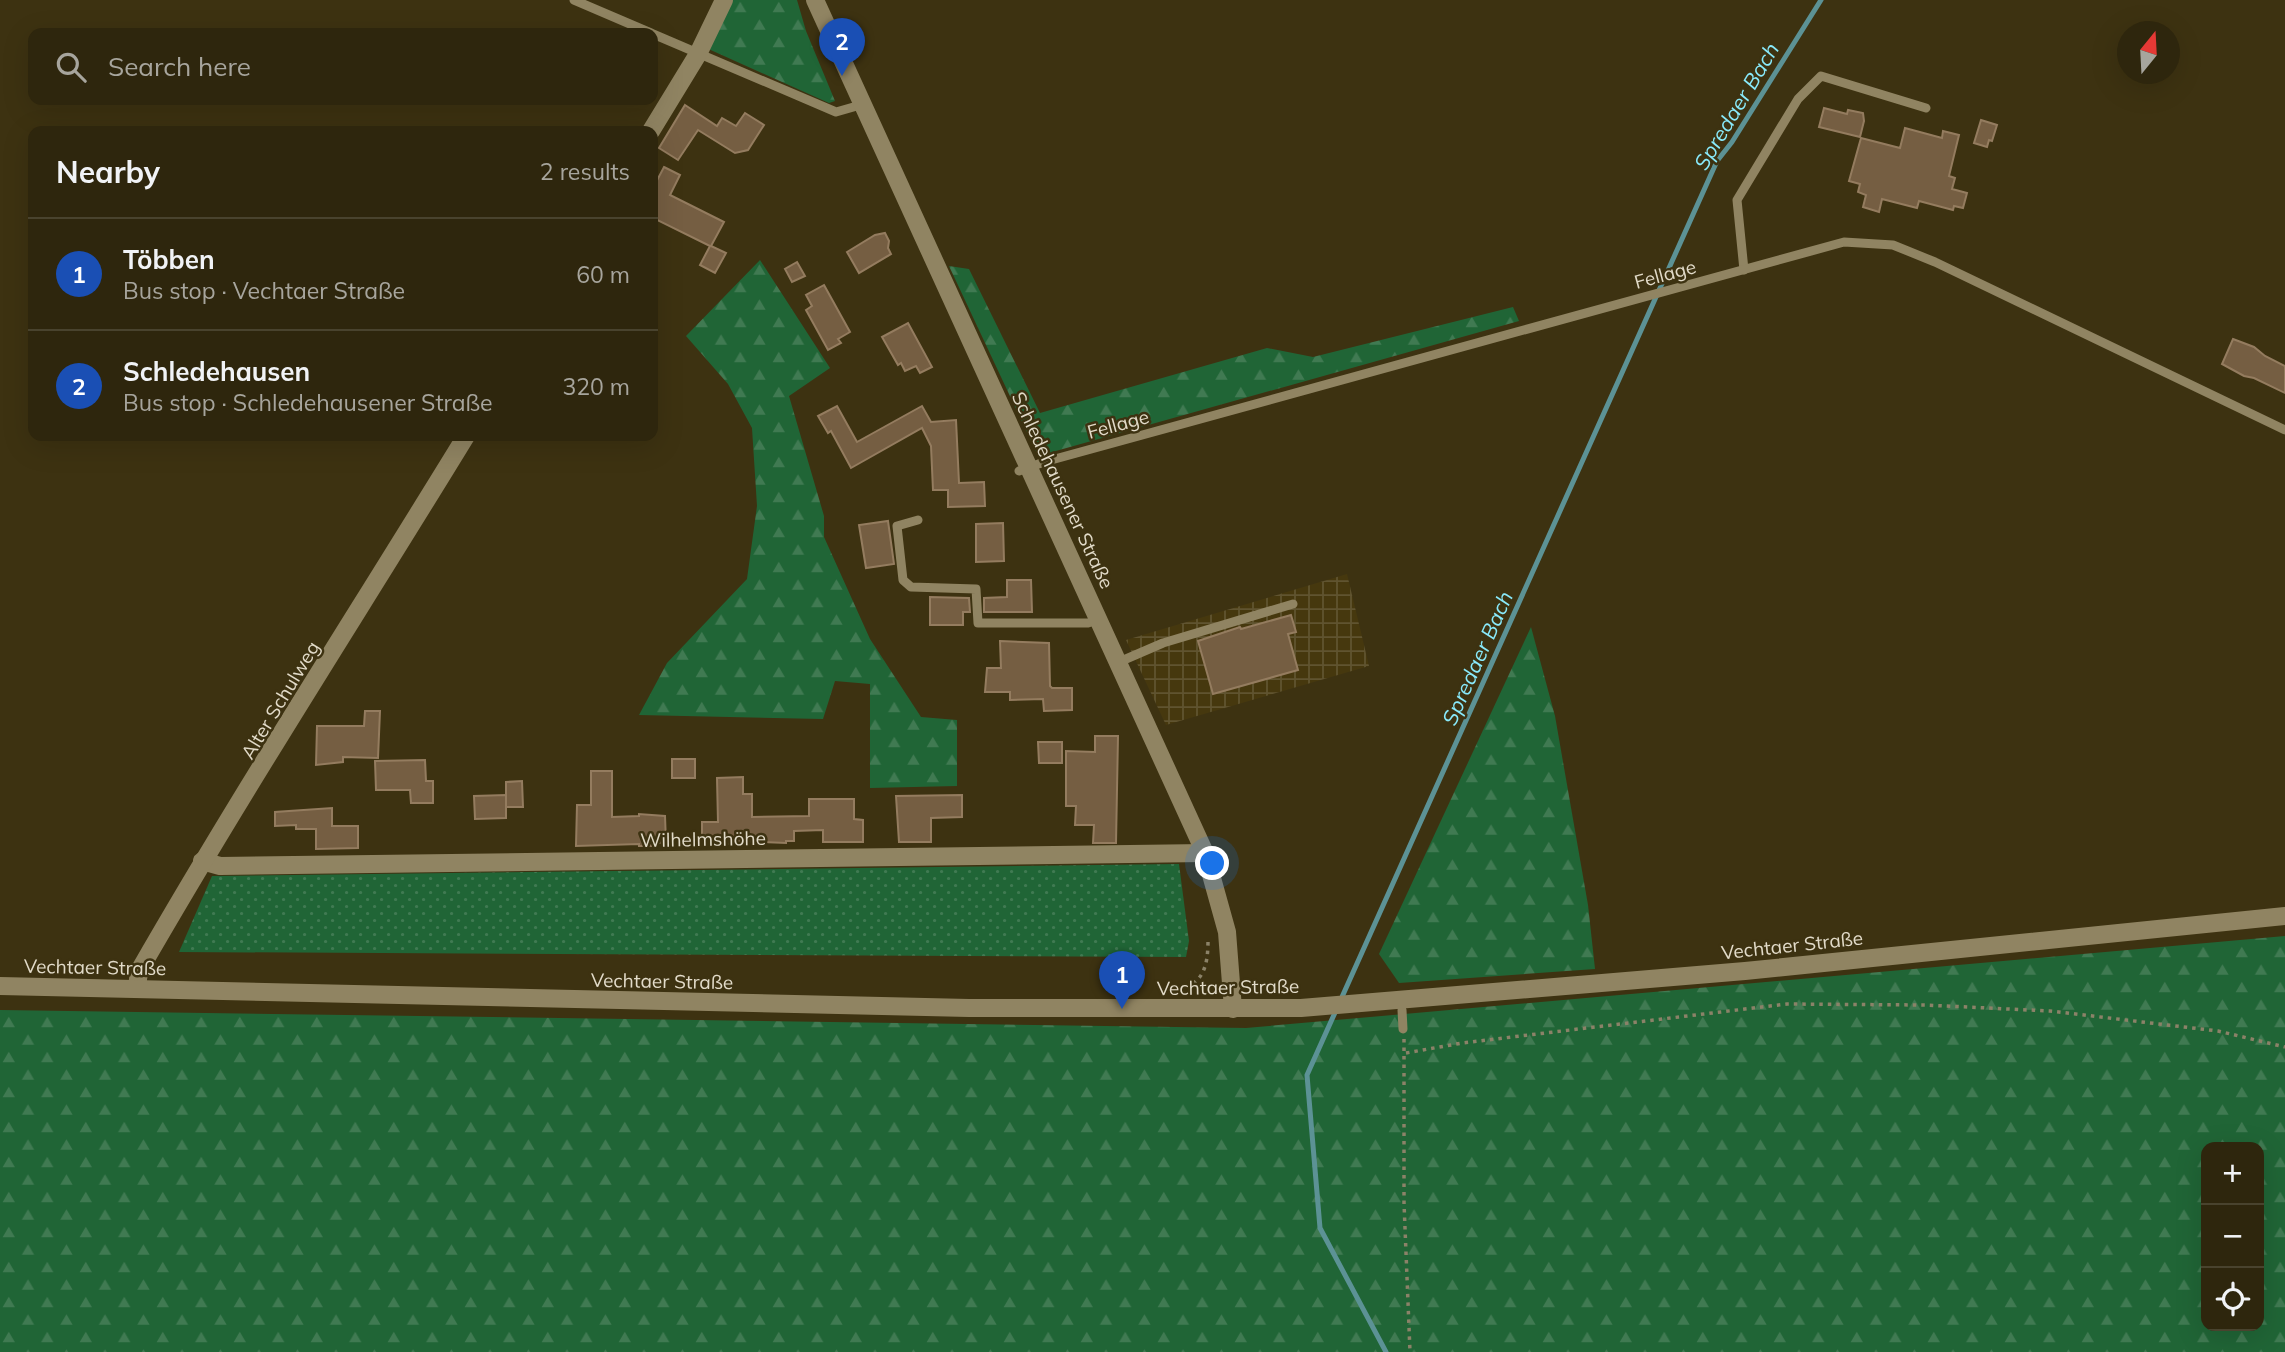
<!DOCTYPE html>
<html lang="en">
<head>
<meta charset="utf-8">
<style>
	:root { --surface:#2e260d; --page:#3a321b; --text:#f1f3f6; --muted:#a7a59d; --line:#49432e; --accent:#d6ab8b }
	body { margin:0; font-family:Mulish,sans-serif; background:var(--page); color:var(--text) }
	.controls { position:absolute; right:21px; bottom:21px; display:grid; overflow:hidden; border-radius:14px; box-shadow:0 7px 28px #0002 }
	.controls button { width:63px; height:63px; display:grid; place-items:center; padding:0; border:0; border-bottom:2px solid var(--line); background:var(--surface); color:var(--text); font:35px sans-serif }
	.compass { position:absolute; left:2117px; top:21px; width:63px; height:63px; border-radius:50%; background:var(--surface); box-shadow:0 7px 28px #0002; rotate:18deg }
	.you { position:absolute; left:1213px; top:864px; width:24px; height:24px; margin:-18px; border:5px solid #fff; border-radius:50%; background:#1a73e8; box-shadow:0 0 0 10px #1a73e833 }
	.badge { display:grid; place-items:center; width:46px; height:46px; border-radius:50%; background:var(--accent); color:#fff; font-size:23px; font-weight:700 }
	.pin { position:absolute; translate:-50% -58px; filter:drop-shadow(0 2px 4px #0008) }
	.pin::after { content:''; position:absolute; top:37px; width:24px; height:21px; background:inherit; clip-path:polygon(0 0,100% 0,50% 100%) }
	.list { margin:0; padding:0; list-style:none }
	h2 { display:flex; justify-content:space-between; align-items:center; height:91px; margin:0; padding:0 28px; font-size:30px }
	h2 small { font-size:23px; font-weight:400; color:var(--muted) }
	.list li { display:grid; grid-template-columns:46px 1fr auto; gap:21px; align-items:center; box-sizing:border-box; height:112px; padding:0 28px; border-top:2px solid var(--line) }
	.list b { display:block; font-size:26px; white-space:nowrap }
	.list p { margin:0; font-size:23px; white-space:nowrap; color:var(--muted) }
	.list em { font-size:23px; font-style:normal; color:var(--muted) }
	.icon { flex:none; width:38px; height:38px; fill:none; stroke:currentColor; stroke-width:2; stroke-linecap:round; stroke-linejoin:round }
	.map { position:relative; flex:none; width:2285px; height:1352px; overflow:hidden }
	.search { position:absolute; background:var(--surface); box-shadow:0 7px 28px #0002; left:28px; top:28px; width:630px; height:77px; display:flex; align-items:center; gap:18px; box-sizing:border-box; padding:0 24px; border-radius:14px; color:var(--muted); font-size:26px }
	.panel { position:absolute; background:var(--surface); box-shadow:0 7px 28px #0002; left:28px; top:126px; width:630px; height:315px; border-radius:14px }
	.map>svg:first-child { display:block }
	.industrial { fill:url(#industrial-grid) }
	.grass { fill:url(#grass-dots) }
	.forest { fill:url(#forest-firs); fill-rule:evenodd }
	.lines { fill:none; stroke-linecap:round; stroke-linejoin:round }
	.stream { stroke:#5c9295; stroke-width:5 }
	.building { fill:#755e42; stroke:#947c5f; stroke-width:2 }
	.path { stroke:#8b8268; stroke-width:3.5; stroke-dasharray:3.5 5; stroke-linecap:butt }
	.lane { stroke:#908462; stroke-width:9 }
	.street { stroke:#908462; stroke-width:18 }
	.secondary { stroke:#908462; stroke-width:18 }
	.labels { text-anchor:middle; dominant-baseline:central; stroke-width:5; stroke-linejoin:round; paint-order:stroke }
	.street-label { font-size:19px; fill:#e2dbc9; stroke:#3d3211 }
	.water-label { font-size:21px; font-style:italic; fill:#89eafb; stroke:#3d3211 }
</style>
</head>
<body>
<div class="map">
<svg width="2285" height="1352" viewBox="0 0 2285 1352">
	<defs>
		<pattern id="industrial-grid" width="8" height="8" patternUnits="userSpaceOnUse" patternTransform="scale(1.75)"><rect width="8" height="8" fill="#46380e"/><path d="M0 4h8M4 0v8" fill="none" stroke="#605430"/></pattern>
		<pattern id="grass-dots" width="8" height="8" patternUnits="userSpaceOnUse" patternTransform="scale(1.75)"><rect width="8" height="8" fill="#206536"/><path d="M2 2h.1M6 6h.1" fill="none" stroke="#407a52" stroke-width="1.8" stroke-linecap="round"/></pattern>
		<pattern id="forest-firs" width="22" height="20" patternUnits="userSpaceOnUse" patternTransform="scale(1.75)"><rect width="22" height="20" fill="#206536"/><path d="M5 1l3.5 6h-7zM16 11l3.5 6h-7z" fill="#407a52"/></pattern>
	</defs>
	<rect width="100%" height="100%" fill="#3d3211"/>
	<path class="industrial" d="M1347,574L1369,666L1166,725L1126,640Z"/>
	<path class="grass" d="M1179,864L1189,941L1186,957L179,952L212,876Z"/>
	<g class="forest">
		<path d="M730,0H797L806,31L835,101L829,103L704,47Z"/>
		<path d="M760,260L830,368L789,396L824,516V537L870,639L921,717L957,720V786L870,788V684L835,681L823,719L639,715L667,663L747,579L757,506L752,428L728,384L686,336Z"/>
		<path d="M949,266L969,269L1040,413L1267,348L1313,357L1513,307L1519,321L1038,456Z"/>
		<path d="M1531,627L1555,716L1588,905L1595,969L1399,983L1379,954Z"/>
		<path d="M2285,936V1352H0V1010L1246,1028ZM2206,1147H2259V1326H2206Z"/>
	</g>
	<g class="lines">
		<path class="stream" d="M1386,1352L1320,1228L1307,1075L1717,161L1732,142L1821,0"/>
	</g>
	<g class="building">
		<path d="M685,105L717,126L722,118L736,126L745,113L764,125L748,150L735,153L698,130L678,160L659,148Z"/>
		<path d="M1824,108L1847,114L1848,110L1863,113L1864,121L1860,137L1819,127Z"/>
		<path d="M1981,120L1997,125L1992,141L1989,140L1987,147L1974,143Z"/>
		<path d="M1905,128L1942,138L1943,131L1959,135L1949,176L1955,178L1952,189L1967,193L1963,208L1954,206L1953,210L1919,201L1917,208L1882,199L1879,212L1863,207L1866,195L1858,192L1860,184L1849,181L1861,138L1900,148Z"/>
		<path d="M664,167L680,175L670,195L724,222L711,246L726,253L715,273L700,265L710,246L653,218V188Z"/>
		<path d="M885,233L889,241L888,248L891,254L859,273L847,252L875,235Z"/>
		<path d="M797,262L805,276L792,282L785,269Z"/>
		<path d="M824,285L850,332L838,339L841,343L828,350L806,310L812,306L806,295Z"/>
		<path d="M908,323L932,367L920,373L916,366L905,371L901,363L898,365L882,337Z"/>
		<path d="M2233,339L2254,347L2265,356L2285,366V393L2254,378L2244,376L2222,364Z"/>
		<path d="M837,406L857,442L922,406L931,422L956,420L959,483L984,482L985,506L948,507V490H933L931,446L922,428L851,468L831,431L828,433L818,416Z"/>
		<path d="M888,521L894,564L866,568L859,525Z"/>
		<path d="M1003,523L1004,561L976,562V524Z"/>
		<path d="M1007,580H1031L1032,612H984V598L1007,597Z"/>
		<path d="M930,597L969,598L970,612H963V625H930Z"/>
		<path d="M1291,615L1296,632L1288,634L1298,670L1213,694L1198,641L1240,627L1241,629Z"/>
		<path d="M1000,641L1049,643L1050,686L1052,688H1072V710L1044,711L1043,699L1010,700V692H985L987,668H1001Z"/>
		<path d="M365,711H380L378,758L343,757V762L316,765L317,726H364Z"/>
		<path d="M1095,736H1118L1116,843H1093L1094,825H1075L1076,806H1066V751L1095,752Z"/>
		<path d="M1038,742H1062V763H1039Z"/>
		<rect x="672" y="759" width="23" height="19"/>
		<path d="M425,760L426,781H433V803H411L410,790H376L375,761Z"/>
		<path d="M591,771H612V817L639,816V814L665,816L666,843H654V846H639V844L576,846L577,805H591Z"/>
		<path d="M743,777V794H752V817L809,816V799H854V819L863,820V842H823V830L794,831V841H786V843L738,841V844H702V822H718L717,778Z"/>
		<path d="M522,781L523,807H506V782Z"/>
		<path d="M506,795V818L475,819L474,796Z"/>
		<path d="M962,795V817L931,818V842H899L896,796Z"/>
		<path d="M332,808V826H358V848L316,849V829H296V825L275,826V812Z"/>
	</g>
	<g class="lines">
		<g class="path">
			<path d="M1177,989C1204,985 1208,965 1208,940"/>
			<path d="M1404,1039V1203L1410,1352"/>
			<path d="M1406,1053L1462,1043L1787,1004L1925,1005L2050,1011L2218,1031L2285,1047"/>
		</g>
		<g class="lane">
			<path d="M574,0L651,33"/>
			<path d="M653,34L836,112L864,104"/>
			<path d="M1744,270L1737,200L1798,99L1821,76L1926,108"/>
			<path d="M1019,471L1044,462L1844,242L1893,245L1935,262L2285,430"/>
			<path d="M918,520L897,526L903,580L911,587L976,589L978,623H1088L1100,619"/>
			<path d="M1119,662L1163,643L1293,604"/>
			<path d="M1402,1010L1403,1029"/>
		</g>
		<g class="street">
			<path d="M651,131L698,54L724,0"/>
			<path d="M202,861L220,866L1205,853"/>
			<path d="M137,988L139,971C243,790 357,614 466,436"/>
		</g>
		<g class="secondary">
			<path d="M815,0L1205,853L1227,932L1233,1009"/>
			<path d="M0,986L969,1008H1301L1745,971L2285,916"/>
		</g>
	</g>
	<g class="labels">
		<g class="street-label">
			<text transform="translate(1665 274) rotate(-15)">Fellage</text>
			<text transform="translate(1118 424) rotate(-15)">Fellage</text>
			<text transform="translate(1063 490) rotate(65)">Schledehausener Straße</text>
			<text transform="translate(280 700) rotate(-59)">Alter Schulweg</text>
			<text transform="translate(703 839) rotate(-1)">Wilhelmshöhe</text>
			<text transform="translate(1792 945) rotate(-6)">Vechtaer Straße</text>
			<text transform="translate(95 967) rotate(1)">Vechtaer Straße</text>
			<text transform="translate(662 981) rotate(1)">Vechtaer Straße</text>
			<text transform="translate(1228 987) rotate(-1)">Vechtaer Straße</text>
		</g>
		<g class="water-label">
			<text transform="translate(1736 106) rotate(-59)">Spredaer Bach</text>
			<text transform="translate(1477 658) rotate(-66)">Spredaer Bach</text>
		</g>
	</g>
</svg>
<div class="controls">
<button>+</button>
<button>−</button>
<button><svg class="icon" aria-label="locate" viewBox="0 0 24 24"><circle cx="12" cy="12" r="6"/><path d="M12 2v4M12 18v4M2 12h4M18 12h4"/></svg></button>
</div>
<svg class="compass" viewBox="-18 -18 36 36"><path d="M0-13l5 13h-10z" fill="#e53935"/><path d="M0 13l5-13h-10z" fill="#a7a59d"/></svg>
<div class="you"></div>
<div class="pin badge" style="left:1122px;top:1009px;background:#1a4fb4">1</div>
<div class="pin badge" style="left:842px;top:76px;background:#1a4fb4">2</div>
<div class="search"><svg class="icon" aria-label="search" viewBox="0 0 24 24"><circle cx="10" cy="10" r="6"/><path d="M15 15l6 6"/></svg>Search here</div>
<section class="panel">
<h2>Nearby<small>2 results</small></h2>
<ul class="list">
<li><span class="badge" style="background:#1a4fb4">1</span><div><b>Többen</b><p>Bus stop · Vechtaer Straße</p></div><em>60 m</em></li>
<li><span class="badge" style="background:#1a4fb4">2</span><div><b>Schledehausen</b><p>Bus stop · Schledehausener Straße</p></div><em>320 m</em></li>
</ul>
</section>
</div>
</body>
</html>
